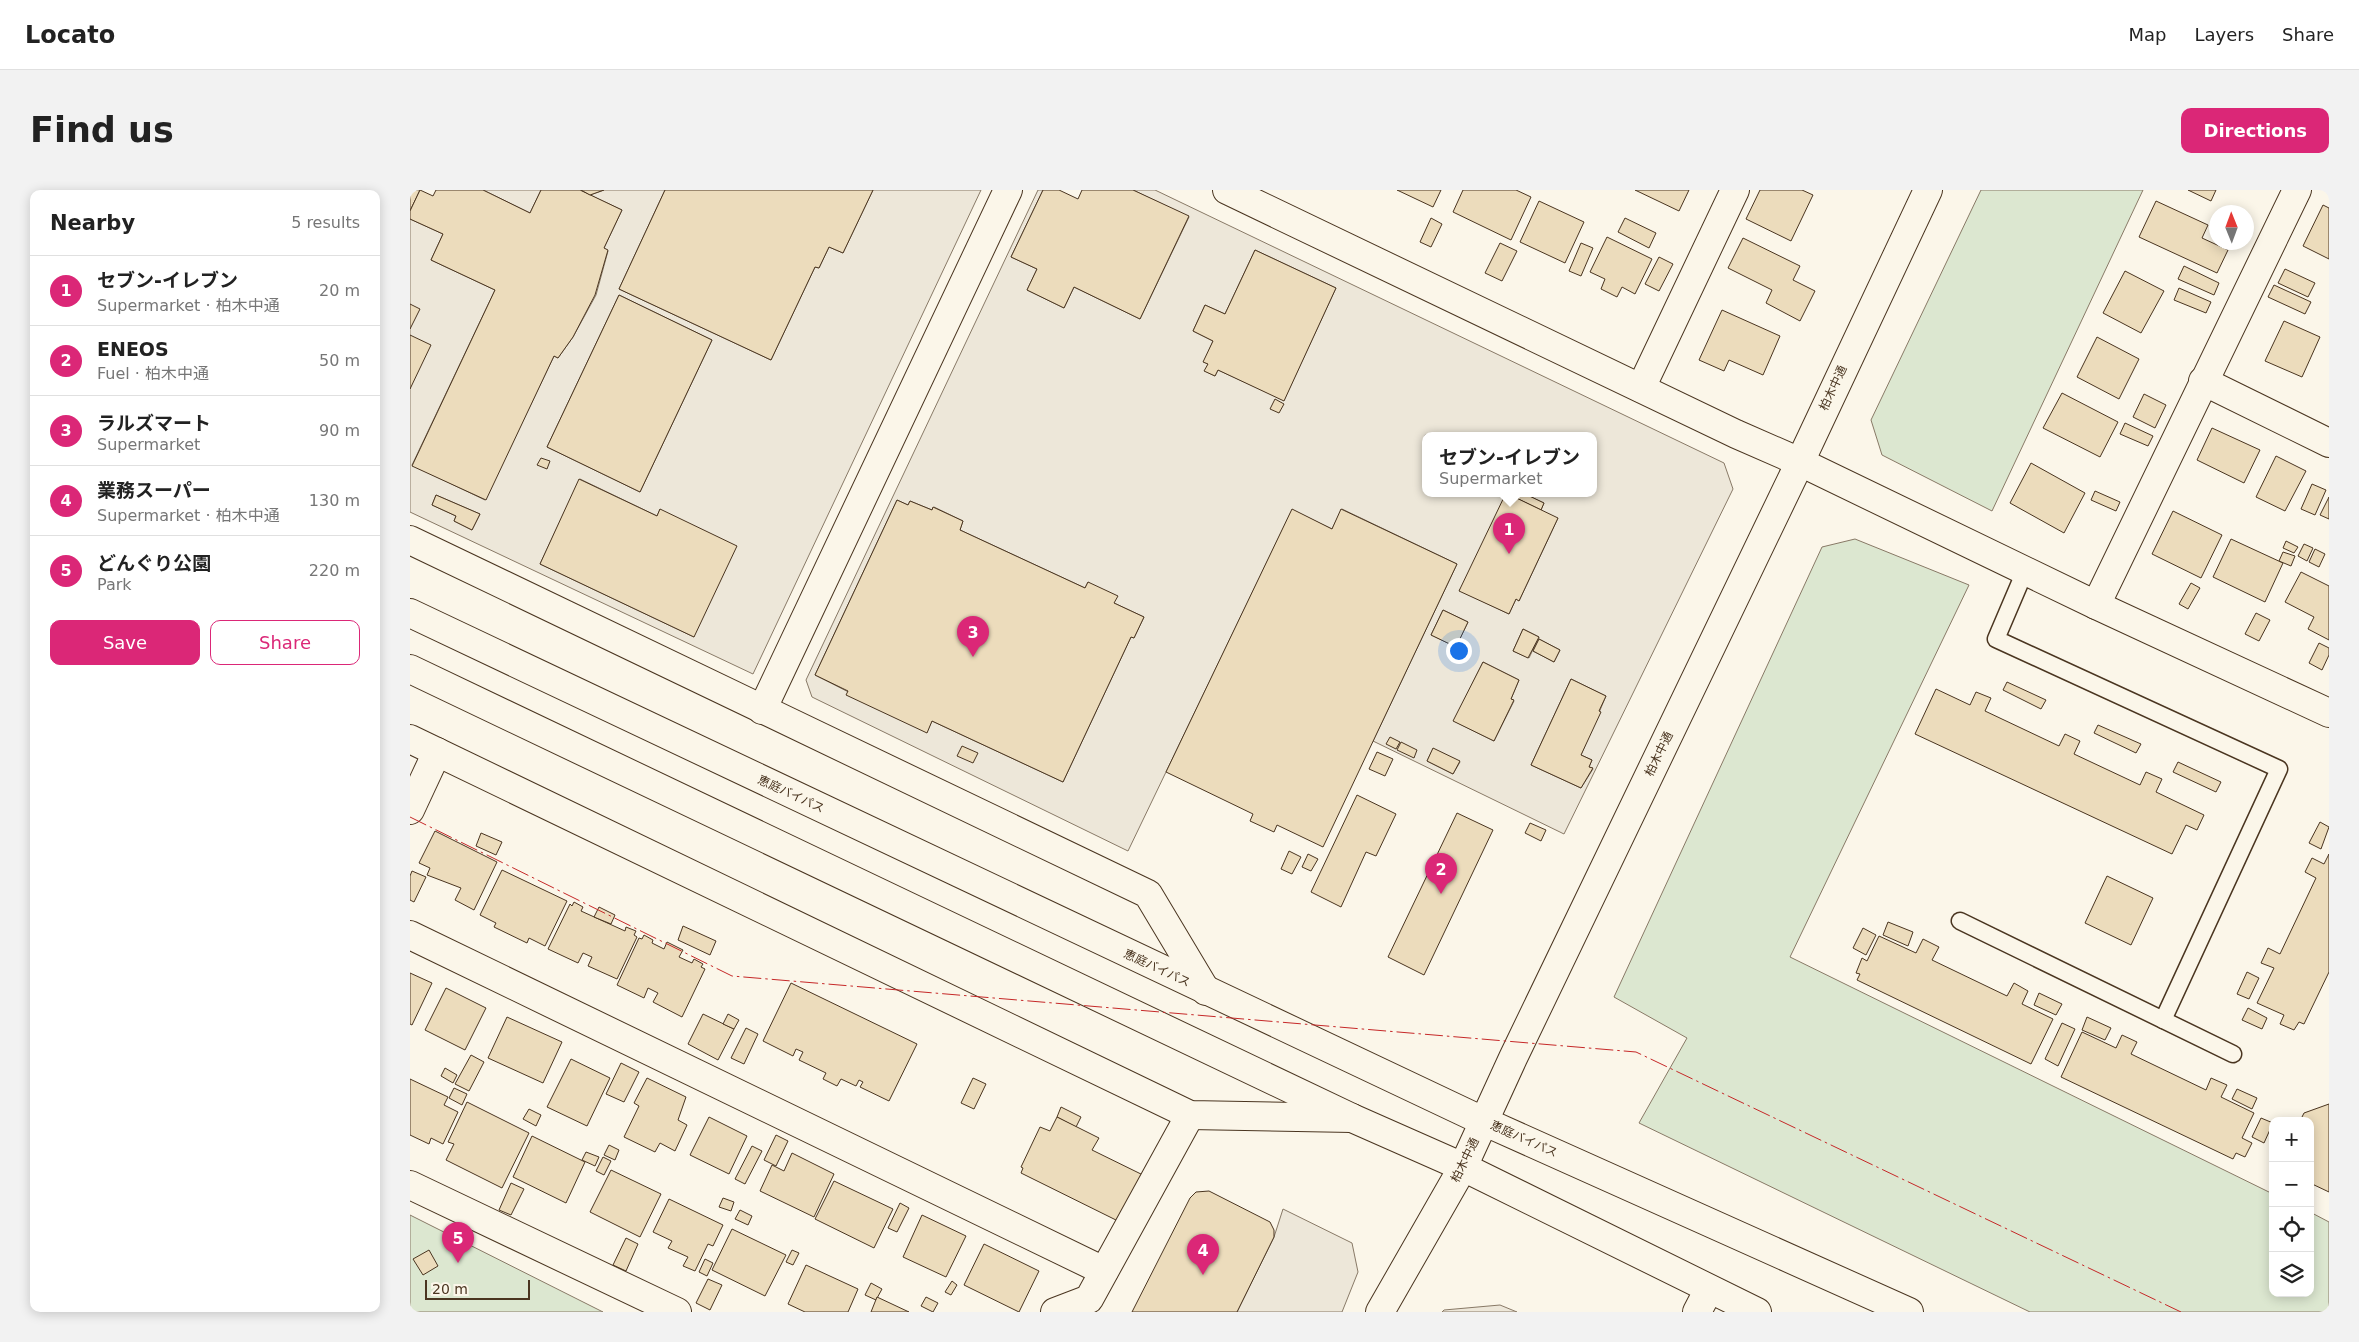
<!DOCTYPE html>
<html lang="en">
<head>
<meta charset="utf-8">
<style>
	:root { --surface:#fff; --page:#f2f2f2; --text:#222; --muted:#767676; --line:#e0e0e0; --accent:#db2777 }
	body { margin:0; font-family:"DejaVu Sans","Noto Sans JP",sans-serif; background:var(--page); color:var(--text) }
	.controls { position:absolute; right:15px; bottom:15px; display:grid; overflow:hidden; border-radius:10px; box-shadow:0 2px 12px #0003 }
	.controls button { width:45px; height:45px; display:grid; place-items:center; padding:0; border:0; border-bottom:1px solid var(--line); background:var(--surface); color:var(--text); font:25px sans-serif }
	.compass { position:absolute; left:1799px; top:15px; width:45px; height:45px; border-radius:50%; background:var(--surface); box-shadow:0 2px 12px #0003; rotate:359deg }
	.scale { position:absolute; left:15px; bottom:12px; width:105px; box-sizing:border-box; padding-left:5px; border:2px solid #4a3520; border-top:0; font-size:14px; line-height:18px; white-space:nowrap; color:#4a3520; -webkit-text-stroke:4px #fbf6e9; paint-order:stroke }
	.you { position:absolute; left:1048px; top:460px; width:18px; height:18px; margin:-12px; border:4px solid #fff; border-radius:50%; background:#1a73e8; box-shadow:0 0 0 8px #1a73e833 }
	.badge { display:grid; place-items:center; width:32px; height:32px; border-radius:50%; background:var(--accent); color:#fff; font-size:16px; font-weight:700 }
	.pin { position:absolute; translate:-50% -41px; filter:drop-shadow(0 1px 2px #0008) }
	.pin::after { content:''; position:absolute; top:26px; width:18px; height:15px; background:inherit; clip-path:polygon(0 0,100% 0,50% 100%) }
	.popup { position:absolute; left:1012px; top:242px; width:175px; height:65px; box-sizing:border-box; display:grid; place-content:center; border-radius:10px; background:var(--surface); filter:drop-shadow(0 1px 4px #0005); font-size:16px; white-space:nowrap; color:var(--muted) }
	.popup b { font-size:19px; color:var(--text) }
	.popup::after { content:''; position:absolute; left:50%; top:100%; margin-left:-10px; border:10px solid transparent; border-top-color:var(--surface) }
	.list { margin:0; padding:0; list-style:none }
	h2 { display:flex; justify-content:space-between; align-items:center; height:65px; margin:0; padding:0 20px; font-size:21px }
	h2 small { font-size:16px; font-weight:400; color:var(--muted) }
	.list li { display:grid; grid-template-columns:32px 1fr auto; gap:15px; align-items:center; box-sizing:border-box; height:70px; padding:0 20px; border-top:1px solid var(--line) }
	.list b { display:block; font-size:19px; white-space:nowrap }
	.list p { margin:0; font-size:16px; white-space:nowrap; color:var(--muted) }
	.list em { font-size:16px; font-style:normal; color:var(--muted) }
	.actions { display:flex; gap:10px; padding:15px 20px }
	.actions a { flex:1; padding:11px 0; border:1px solid var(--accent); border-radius:10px; text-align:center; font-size:18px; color:var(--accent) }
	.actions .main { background:var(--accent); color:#fff }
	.icon { flex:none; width:28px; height:28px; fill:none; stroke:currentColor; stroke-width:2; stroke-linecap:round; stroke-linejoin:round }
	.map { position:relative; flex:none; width:1919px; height:1122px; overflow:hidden; border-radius:10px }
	header { display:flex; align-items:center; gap:30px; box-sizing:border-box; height:70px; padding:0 25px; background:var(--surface); border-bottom:1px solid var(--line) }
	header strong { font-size:24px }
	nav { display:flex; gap:28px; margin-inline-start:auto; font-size:18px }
	.intro { display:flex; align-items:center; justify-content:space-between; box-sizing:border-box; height:120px; padding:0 30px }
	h1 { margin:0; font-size:35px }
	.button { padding:12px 22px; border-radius:10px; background:var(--accent); color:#fff; font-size:18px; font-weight:700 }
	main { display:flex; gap:30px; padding:0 30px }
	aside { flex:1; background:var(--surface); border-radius:10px; box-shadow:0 2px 12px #0003 }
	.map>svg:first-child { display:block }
	.green { fill:#dce7d0; stroke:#887966 }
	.parking { fill:#ede7d9; stroke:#887966; fill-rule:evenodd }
	.building { fill:#ecdcbc; stroke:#4a3520 }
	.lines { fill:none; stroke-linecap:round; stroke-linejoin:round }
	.service-casing { stroke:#4a3520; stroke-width:19 }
	.minor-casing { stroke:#4a3520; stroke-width:30 }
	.tertiary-casing { stroke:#4a3520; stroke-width:30 }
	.trunk-casing { stroke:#4a3520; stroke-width:30 }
	.service { stroke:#fbf6e9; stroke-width:16 }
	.minor { stroke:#fbf6e9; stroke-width:28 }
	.tertiary { stroke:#fbf6e9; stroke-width:28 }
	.trunk { stroke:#fbf6e9; stroke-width:28 }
	.power { stroke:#c62828; stroke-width:1; stroke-dasharray:18 4 2.5 4; stroke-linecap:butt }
	.labels { text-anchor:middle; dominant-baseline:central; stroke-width:4; stroke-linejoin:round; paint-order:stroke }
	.street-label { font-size:12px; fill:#4a3520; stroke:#fbf6e9 }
</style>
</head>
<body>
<header>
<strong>Locato</strong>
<nav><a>Map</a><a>Layers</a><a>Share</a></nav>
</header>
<div class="intro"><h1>Find us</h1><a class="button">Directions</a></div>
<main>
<aside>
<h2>Nearby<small>5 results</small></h2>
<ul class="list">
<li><span class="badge">1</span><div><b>セブン-イレブン</b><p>Supermarket · 柏木中通</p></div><em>20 m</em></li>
<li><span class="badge">2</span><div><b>ENEOS</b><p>Fuel · 柏木中通</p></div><em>50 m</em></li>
<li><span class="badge">3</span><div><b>ラルズマート</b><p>Supermarket</p></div><em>90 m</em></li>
<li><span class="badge">4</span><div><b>業務スーパー</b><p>Supermarket · 柏木中通</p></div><em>130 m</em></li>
<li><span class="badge">5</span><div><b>どんぐり公園</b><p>Park</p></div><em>220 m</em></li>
</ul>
<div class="actions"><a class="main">Save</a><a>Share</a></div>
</aside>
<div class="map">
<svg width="1919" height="1122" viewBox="0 0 1919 1122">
	<rect width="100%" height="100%" fill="#fbf6e9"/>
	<g class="green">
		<path d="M1571,0H1733L1582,321L1472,265L1461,230Z"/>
		<path d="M1445,349L1559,395L1380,767L1863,1004V1103H1900V1022L1919,1032V1122H1620L1229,933L1277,848L1204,807L1412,357Z"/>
		<path d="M0,1025L193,1122H0Z"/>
	</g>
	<g class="parking">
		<path d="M73,0H131L120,23Z"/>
		<path d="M194,0H255L209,99L361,170L405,77L409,78L419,57L433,63L463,0H571L343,484L0,322V29L33,44L21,70L85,100L2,275L75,310L144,166L148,168L163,147L186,105L198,61L194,58L212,20L180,5ZM209,105L302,150L230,302L137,257ZM170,289L247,326L250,319L284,447L130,374ZM26,305L70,324L62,340L44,331L46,326L22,315Z"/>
		<path d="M628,0H633L601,67L627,79L617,100L654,118L664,97L730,129L779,27L723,0H745L1314,273L1323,299L1154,644L963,551L1047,374L932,319L922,339L882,320L718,661L402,507L396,490ZM845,60L926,98L874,210L808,180L805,186L795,181L798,174L794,172L803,151L783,141L795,115L815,124ZM1015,245H1183V303H1113L1134,313L1131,320L1096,303H1015ZM487,310L498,315L500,311L522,320L524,317L553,331L550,340L675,398L678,392L704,413L734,427L724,448L721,447L653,592L522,531L517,542L405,485ZM1148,328L1109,411L1106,409L1099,424L1049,400ZM1033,420L1058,432L1046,457L1021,445ZM1113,439L1129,447L1119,468L1103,461ZM1129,449L1150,460L1144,472L1123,461ZM1073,472L1109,490L1101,509L1104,511L1084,551L1044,531ZM1161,489L1196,506L1171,565L1182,570L1179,577L1183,579L1171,598L1121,575ZM1023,559L1050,572L1043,584L1017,571Z"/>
		<path d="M873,1019L942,1053L948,1082L932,1122H827L864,1047Z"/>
		<path d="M1090,1115L1107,1122H1032L1034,1120Z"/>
	</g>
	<g class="building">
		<path d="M0,0H10L0,21Z"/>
		<path d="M10,0L23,6L26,0H73L120,23L131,0H170L212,20L194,58L198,60L185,105L163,147L148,168L144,166L76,310L2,276L85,100L21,70L33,44L0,29V21Z"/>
		<path d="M171,0H194L180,5Z"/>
		<path d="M255,0H463L433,63L419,57L409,78L405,77L361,170L209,99Z"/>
		<path d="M633,0H649L668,9L672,0H723L779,26L730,129L664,97L654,118L617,100L627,79L601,67Z"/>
		<path d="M987,0H1031L1023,17Z"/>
		<path d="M1053,0H1106L1121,7L1101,50L1043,22Z"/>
		<path d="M1225,0H1279L1269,21Z"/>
		<path d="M1350,0H1392L1403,5L1381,51L1336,29Z"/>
		<path d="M1778,0H1806L1801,11Z"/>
		<path d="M1129,11L1174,32L1155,73L1110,52Z"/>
		<path d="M1746,11L1798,35L1792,48L1818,60L1807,83L1729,47Z"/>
		<path d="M1913,15L1919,18V69L1893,56Z"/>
		<path d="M1021,28L1032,34L1021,57L1010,52Z"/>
		<path d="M1215,28L1246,43L1239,58L1208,42Z"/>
		<path d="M1197,47L1242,69L1225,104L1212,97L1207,107L1191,99L1195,89L1180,82Z"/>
		<path d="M1333,48L1390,76L1383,90L1405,101L1390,131L1356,113L1362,100L1318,78Z"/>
		<path d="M1090,53L1107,61L1092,91L1075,83Z"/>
		<path d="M1171,53L1183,58L1171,86L1159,81Z"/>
		<path d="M845,60L926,98L874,211L808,180L805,186L794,181L798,174L793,172L803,151L783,141L795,115L815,124Z"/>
		<path d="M1249,67L1263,74L1249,101L1235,94Z"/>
		<path d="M1774,76L1809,93L1804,105L1768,89Z"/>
		<path d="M1875,79L1905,93L1898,107L1868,93Z"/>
		<path d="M1715,81L1754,101L1731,143L1693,123Z"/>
		<path d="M1864,95L1901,112L1895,124L1858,107Z"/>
		<path d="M1769,98L1801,112L1796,123L1764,110Z"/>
		<path d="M209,105L302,150L230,302L137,257Z"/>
		<path d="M0,114L10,119L0,139Z"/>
		<path d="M1312,120L1370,146L1353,185L1319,170L1314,181L1289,170Z"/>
		<path d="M1874,131L1910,147L1892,187L1855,171Z"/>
		<path d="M0,145L21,155L0,199Z"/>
		<path d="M1687,147L1729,169L1709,209L1667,187Z"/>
		<path d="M1652,203L1708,232L1690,267L1633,238Z"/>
		<path d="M1734,204L1756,215L1745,238L1723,227Z"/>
		<path d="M865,209L874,214L869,223L860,219Z"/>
		<path d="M1715,233L1743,246L1738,256L1710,244Z"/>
		<path d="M1802,238L1850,260L1834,293L1787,270Z"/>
		<path d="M1866,266L1896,281L1875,321L1846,307Z"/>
		<path d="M131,268L140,271L137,279L127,275Z"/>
		<path d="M1621,273L1675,303L1654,343L1600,313Z"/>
		<path d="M169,289L247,326L250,319L327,356L284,447L130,374Z"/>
		<path d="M1902,294L1916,300L1905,325L1891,319Z"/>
		<path d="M1685,301L1710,312L1706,321L1681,310Z"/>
		<path d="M1096,303H1113L1134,313L1131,320Z"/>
		<path d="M1096,303L1148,328L1109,411L1106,409L1099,424L1049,401Z"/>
		<path d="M26,305L70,324L62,340L44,331L46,326L22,315Z"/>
		<path d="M1919,307V329L1910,325Z"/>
		<path d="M487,310L498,315L500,311L522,320L523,317L553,331L550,340L675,398L678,392L708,406L704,413L734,427L724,448L721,447L653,592L522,531L517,543L436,505L438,501L405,485Z"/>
		<path d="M882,319L922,339L931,319L1047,374L913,657L867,635L864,642L840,631L843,624L756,582Z"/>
		<path d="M1763,321L1812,345L1791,388L1742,364Z"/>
		<path d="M1821,349L1873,373L1855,412L1803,387Z"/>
		<path d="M1876,351L1888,357L1884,363L1873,358Z"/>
		<path d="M1894,354L1903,358L1897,371L1888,366Z"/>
		<path d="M1905,359L1915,364L1909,377L1899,372Z"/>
		<path d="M1873,362L1885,366L1881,376L1869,371Z"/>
		<path d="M1891,382L1919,396V450L1898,439L1904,427L1875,412Z"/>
		<path d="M1781,393L1790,398L1778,419L1769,414Z"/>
		<path d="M1033,420L1058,432L1046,457L1021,445Z"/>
		<path d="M1846,423L1860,430L1849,451L1835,444Z"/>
		<path d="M1113,439L1129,447L1118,468L1103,461Z"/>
		<path d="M1129,449L1150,460L1144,472L1123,461Z"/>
		<path d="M1909,453L1919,458V465L1912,480L1899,473Z"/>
		<path d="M1073,472L1109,490L1101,509L1104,510L1084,551L1043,531Z"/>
		<path d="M1161,489L1196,506L1189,521L1191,522L1171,565L1182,570L1179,577L1183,578L1171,598L1121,575Z"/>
		<path d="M1597,492L1636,510L1631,519L1593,500Z"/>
		<path d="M1526,499L1560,515L1566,502L1581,508L1575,521L1649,556L1655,544L1670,551L1664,564L1730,595L1736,582L1752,589L1746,602L1794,625L1787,640L1776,635L1762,664L1505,544Z"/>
		<path d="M1688,535L1731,554L1726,563L1684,543Z"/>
		<path d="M980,547L990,552L986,559L976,554Z"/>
		<path d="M991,552L1007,560L1004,568L987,560Z"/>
		<path d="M552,556L568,563L563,573L547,566Z"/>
		<path d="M1023,558L1050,571L1043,584L1017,571Z"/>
		<path d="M967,562L983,569L975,586L959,579Z"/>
		<path d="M1768,572L1811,592L1806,602L1763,582Z"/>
		<path d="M947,605L986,624L966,666L956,662L931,717L901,702Z"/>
		<path d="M1047,623L1083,640L1014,785L978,767Z"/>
		<path d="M1910,632L1919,637L1911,659L1899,653Z"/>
		<path d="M1120,633L1136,640L1131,651L1115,643Z"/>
		<path d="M25,641L87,672L64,720L45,710L51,698L17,685L20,678L9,673Z"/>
		<path d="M71,643L92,652L86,665L66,656Z"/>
		<path d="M879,661L891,667L882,684L871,679Z"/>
		<path d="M898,664L908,669L901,681L892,677Z"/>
		<path d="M1919,664V782L1894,834L1889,832L1884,840L1870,834L1874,825L1847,813L1864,778L1851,773L1858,758L1870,764L1906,688L1895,682L1902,668L1914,674Z"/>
		<path d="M92,680L157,711L135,756L119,748L117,753L84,737L86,733L70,725Z"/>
		<path d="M2,681L16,687L4,712L0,710V686Z"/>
		<path d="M1697,686L1743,708L1721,755L1675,733Z"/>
		<path d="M164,712L173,717L171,721L215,741L216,737L226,741L224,745L227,747L207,789L178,776L182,767L173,763L168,773L138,759L160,714L162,716Z"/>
		<path d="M189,717L205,725L201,734L184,727Z"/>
		<path d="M1478,732L1503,742L1498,756L1473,745Z"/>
		<path d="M273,736L306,751L300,765L268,750Z"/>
		<path d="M1453,738L1466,745L1456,765L1443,758Z"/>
		<path d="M234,745L243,750L242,753L254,759L257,752L273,760L269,767L282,773L284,769L293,774L291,777L295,779L272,827L243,812L248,803L238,798L234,808L207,795L229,748L232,749Z"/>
		<path d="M1469,746L1506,763L1513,749L1529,757L1522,770L1597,806L1604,793L1618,801L1612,814L1643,829L1621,874L1447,790L1450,784L1446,783L1452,768L1457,771Z"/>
		<path d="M1837,782L1849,788L1839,809L1827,804Z"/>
		<path d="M0,783L22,793L2,835L0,834Z"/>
		<path d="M381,793L507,854L479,911L450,897L453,892L449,890L446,896L431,889L427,896L413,889L416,883L389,870L393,862L386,859L383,866L353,851Z"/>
		<path d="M36,798L76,818L55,860L15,840Z"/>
		<path d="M1629,803L1652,814L1646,825L1624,815Z"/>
		<path d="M1838,818L1857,828L1852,839L1832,830Z"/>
		<path d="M293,824L324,839L308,870L278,854Z"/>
		<path d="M318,824L329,830L324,839L313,834Z"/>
		<path d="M97,827L152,852L133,893L78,868Z"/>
		<path d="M1677,827L1701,838L1695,850L1672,840Z"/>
		<path d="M1652,833L1665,839L1648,876L1635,869Z"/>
		<path d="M336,838L348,844L334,874L321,868Z"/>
		<path d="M1672,842L1706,858L1712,845L1727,852L1721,864L1796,900L1801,888L1817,895L1811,907L1844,923L1832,948L1842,953L1835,967L1826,963L1823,969L1651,887Z"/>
		<path d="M61,865L74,872L59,901L45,894Z"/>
		<path d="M161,869L200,888L177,936L137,917Z"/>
		<path d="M211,873L229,882L214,912L196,904Z"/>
		<path d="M35,878L47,885L43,893L31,886Z"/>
		<path d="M237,888L276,907L268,930L277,935L265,961L250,953L245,962L214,947L229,916L224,913Z"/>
		<path d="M563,888L576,894L564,919L551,913Z"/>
		<path d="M0,889L38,907L34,915L48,922L33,954L21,948L19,954L0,945Z"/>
		<path d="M44,898L57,904L52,915L39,908Z"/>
		<path d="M1827,899L1847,908L1842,919L1822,909Z"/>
		<path d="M57,912L119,943L92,998L36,970L44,954L38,952Z"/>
		<path d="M1919,914V1002L1900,993V931H1890L1894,923Z"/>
		<path d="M651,917L671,927L666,937L647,927Z"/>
		<path d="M119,919L131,925L126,936L113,929Z"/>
		<path d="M299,927L337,946L319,984L280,965Z"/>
		<path d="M647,927L689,948L682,960L735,986L710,1032L611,983L613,978L611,977L630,937L640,941Z"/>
		<path d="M1851,928L1863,933L1854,953L1842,947Z"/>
		<path d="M366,945L378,951L366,976L354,970Z"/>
		<path d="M122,946L175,972L156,1013L103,987Z"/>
		<path d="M199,955L209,960L205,970L194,965Z"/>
		<path d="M342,956L352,961L335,994L325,989Z"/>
		<path d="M176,962L189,967L185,976L172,970Z"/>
		<path d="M382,963L424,984L404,1027L350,1001L362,975L374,981Z"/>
		<path d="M193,967L201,971L194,985L186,981Z"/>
		<path d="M201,980L251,1004L230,1047L180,1022Z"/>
		<path d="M424,991L483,1019L464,1058L405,1029Z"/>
		<path d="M101,993L114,999L101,1025L89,1020Z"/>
		<path d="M799,1001L860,1032L864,1040V1047L827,1122H722L780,1008L786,1002Z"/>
		<path d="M313,1008L324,1012L321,1021L309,1017Z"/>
		<path d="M259,1009L313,1035L303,1056L298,1054L285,1081L273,1076L278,1067L258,1058L262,1051L243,1042Z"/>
		<path d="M490,1013L499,1018L487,1042L478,1038Z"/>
		<path d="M330,1020L342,1026L338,1035L325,1029Z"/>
		<path d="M512,1025L556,1046L536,1087L493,1067Z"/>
		<path d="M322,1039L376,1065L355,1106L302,1080Z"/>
		<path d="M216,1048L228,1054L216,1081L203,1075Z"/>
		<path d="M574,1054L629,1081L609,1122L554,1095Z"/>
		<path d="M19,1060L28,1076L13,1085L3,1069Z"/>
		<path d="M382,1060L389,1063L383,1075L376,1072Z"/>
		<path d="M295,1069L303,1073L297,1086L289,1082Z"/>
		<path d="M396,1075L448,1099L438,1122H395L378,1114Z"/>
		<path d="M298,1089L312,1095L300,1120L286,1113Z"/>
		<path d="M542,1091L547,1095L541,1105L535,1102Z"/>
		<path d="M461,1093L472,1099L466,1110L455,1105Z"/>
		<path d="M467,1107L499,1122H461Z"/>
		<path d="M516,1107L528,1113L523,1122L511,1116Z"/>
	</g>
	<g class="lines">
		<defs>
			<g id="service">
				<path d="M1615,381L1586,449L1869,579L1753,830"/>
				<path d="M1550,731L1823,864"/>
			</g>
			<g id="minor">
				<path d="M1793,191L1919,253"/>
				<path d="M1231,198L1325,0"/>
				<path d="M0,350L738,704L796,801"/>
				<path d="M1686,415L1887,0"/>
				<path d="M352,520L598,0"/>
				<path d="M0,549L780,925L942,928"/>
				<path d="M0,620L27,562"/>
				<path d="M0,745L694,1081"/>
				<path d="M0,995L267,1122"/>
				<path d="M645,1122L679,1109L780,925"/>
				<path d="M1287,1122L1299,1099"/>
			</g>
			<g id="tertiary">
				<path d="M817,0L1326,244L1390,272L1686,415L1919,523"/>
				<path d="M970,1122L1053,977L1103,868L1390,272L1518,0"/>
			</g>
			<g id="trunk">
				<path d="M0,423L1073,931L1499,1122"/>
				<path d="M0,479L942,928L1053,977L1347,1122"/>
			</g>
		</defs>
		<use href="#service" class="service-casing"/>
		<use href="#minor" class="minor-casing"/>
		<use href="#tertiary" class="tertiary-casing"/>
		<use href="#trunk" class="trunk-casing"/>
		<use href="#service" class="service"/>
		<use href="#minor" class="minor"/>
		<use href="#tertiary" class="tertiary"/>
		<use href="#trunk" class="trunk"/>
		<path class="power" d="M0,627L322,786L1226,862L1771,1122"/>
	</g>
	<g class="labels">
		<g class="street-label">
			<text transform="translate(1423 198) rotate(-65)">柏木中通</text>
			<text transform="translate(1249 564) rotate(-64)">柏木中通</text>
			<text transform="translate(381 604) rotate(25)">恵庭バイパス</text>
			<text transform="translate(747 778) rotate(25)">恵庭バイパス</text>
			<text transform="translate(1114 949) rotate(24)">恵庭バイパス</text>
			<text transform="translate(1055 970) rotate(-64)">柏木中通</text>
		</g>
	</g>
</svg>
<div class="controls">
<button>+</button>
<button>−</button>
<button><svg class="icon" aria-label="locate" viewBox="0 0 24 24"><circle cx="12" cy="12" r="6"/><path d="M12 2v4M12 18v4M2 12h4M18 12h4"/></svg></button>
<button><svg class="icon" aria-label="layers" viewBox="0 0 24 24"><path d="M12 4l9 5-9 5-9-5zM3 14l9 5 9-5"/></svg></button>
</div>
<svg class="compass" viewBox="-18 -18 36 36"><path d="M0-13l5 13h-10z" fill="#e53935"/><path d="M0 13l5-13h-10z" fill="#767676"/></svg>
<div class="scale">20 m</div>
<div class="you"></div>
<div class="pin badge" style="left:1099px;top:364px">1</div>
<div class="popup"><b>セブン-イレブン</b>Supermarket</div>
<div class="pin badge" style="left:1031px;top:704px">2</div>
<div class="pin badge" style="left:563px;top:467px">3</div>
<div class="pin badge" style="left:793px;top:1085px">4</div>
<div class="pin badge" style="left:48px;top:1073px">5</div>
</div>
</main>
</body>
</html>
